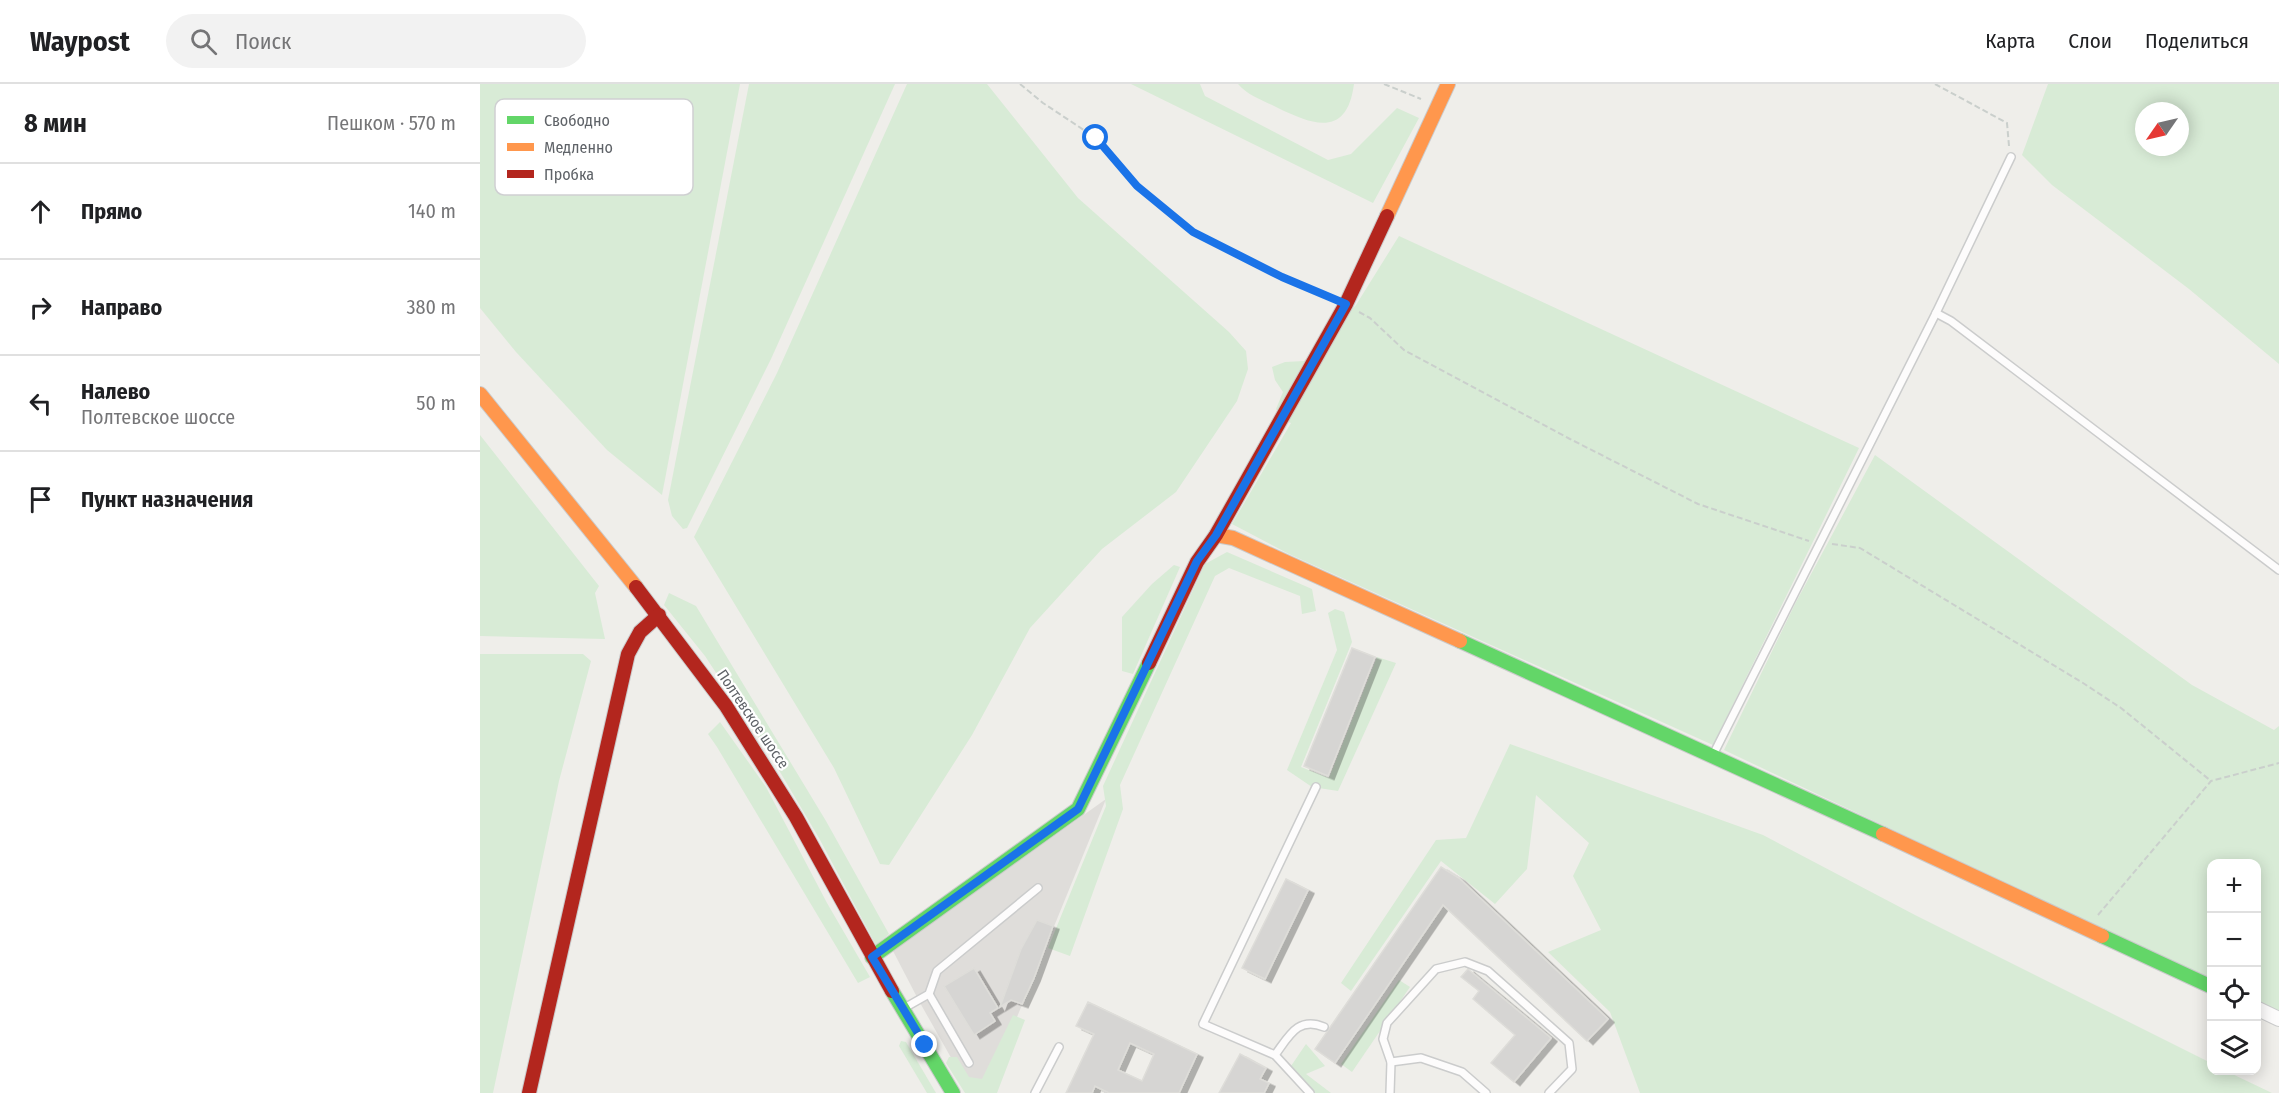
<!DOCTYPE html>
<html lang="ru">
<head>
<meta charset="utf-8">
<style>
	:root { --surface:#fff; --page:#f2f2f2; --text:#202124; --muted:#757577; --line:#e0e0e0 }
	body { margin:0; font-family:"Fira Sans Condensed",sans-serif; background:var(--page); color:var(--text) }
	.controls { position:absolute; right:18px; bottom:18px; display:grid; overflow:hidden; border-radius:12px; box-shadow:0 3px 15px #0003 }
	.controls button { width:54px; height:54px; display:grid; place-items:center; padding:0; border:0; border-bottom:2px solid var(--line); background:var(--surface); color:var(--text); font:30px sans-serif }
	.compass { position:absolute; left:1655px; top:18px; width:54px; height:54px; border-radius:50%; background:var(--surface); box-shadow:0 3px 15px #0003; rotate:236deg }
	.stop { position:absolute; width:18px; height:18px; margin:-14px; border:4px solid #1a73e8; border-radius:50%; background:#fff }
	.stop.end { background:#1a73e8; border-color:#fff; box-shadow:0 2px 6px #0008 }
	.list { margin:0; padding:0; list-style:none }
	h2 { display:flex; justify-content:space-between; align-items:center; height:78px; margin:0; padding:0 24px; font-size:26px }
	h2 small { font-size:20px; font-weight:400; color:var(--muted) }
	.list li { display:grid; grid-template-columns:39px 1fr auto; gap:18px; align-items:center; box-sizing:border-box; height:96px; padding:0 24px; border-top:2px solid var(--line) }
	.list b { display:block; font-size:22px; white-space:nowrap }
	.list p { margin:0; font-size:20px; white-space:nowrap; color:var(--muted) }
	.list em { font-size:20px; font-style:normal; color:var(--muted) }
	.icon { flex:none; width:33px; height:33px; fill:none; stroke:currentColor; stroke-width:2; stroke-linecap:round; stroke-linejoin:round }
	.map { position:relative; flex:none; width:1799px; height:1009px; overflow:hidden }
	header { display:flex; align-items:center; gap:36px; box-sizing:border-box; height:84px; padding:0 30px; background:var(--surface); border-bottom:2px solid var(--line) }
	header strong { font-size:28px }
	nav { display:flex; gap:33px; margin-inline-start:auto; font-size:21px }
	.search { width:420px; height:54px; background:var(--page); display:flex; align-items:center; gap:15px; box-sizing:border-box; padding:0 21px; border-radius:33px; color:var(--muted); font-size:22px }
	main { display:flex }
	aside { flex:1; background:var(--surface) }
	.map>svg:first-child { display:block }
	.industrial { fill:#dfddda }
	.green { fill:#d8ebd6; fill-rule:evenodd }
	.building { fill:#d6d5d3; stroke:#deddd9; stroke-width:1.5; fill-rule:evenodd; filter:url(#shadow) }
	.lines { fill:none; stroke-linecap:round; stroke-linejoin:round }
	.lane-casing { stroke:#cbcccc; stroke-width:10 }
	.street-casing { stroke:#cbcccc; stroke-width:16 }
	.fast-casing { stroke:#cacacb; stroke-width:16 }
	.slow-casing { stroke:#cacacb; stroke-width:16 }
	.jam-casing { stroke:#cacacb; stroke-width:16 }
	.path { stroke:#cacfcc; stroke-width:2; stroke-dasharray:6 3; stroke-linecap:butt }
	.lane { stroke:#fdfcfc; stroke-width:7 }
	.street { stroke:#fdfcfc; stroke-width:14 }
	.fast { stroke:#63d668; stroke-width:14 }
	.slow { stroke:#ff974d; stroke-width:14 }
	.jam { stroke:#b3261e; stroke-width:14 }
	.route { stroke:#1a73e8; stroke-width:8 }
	.labels { text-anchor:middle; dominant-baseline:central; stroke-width:4.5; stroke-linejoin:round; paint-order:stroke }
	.street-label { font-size:15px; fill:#5f6368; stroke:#fff }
	.key { fill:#fff; stroke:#cfd0d2; stroke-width:1.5 }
	.key-label { font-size:16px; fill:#5f6368 }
</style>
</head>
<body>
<header>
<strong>Waypost</strong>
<div class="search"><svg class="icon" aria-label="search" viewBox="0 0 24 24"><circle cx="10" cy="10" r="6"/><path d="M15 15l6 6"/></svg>Поиск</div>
<nav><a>Карта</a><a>Слои</a><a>Поделиться</a></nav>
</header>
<main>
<aside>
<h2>8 мин<small>Пешком · 570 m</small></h2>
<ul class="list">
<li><svg class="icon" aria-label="ahead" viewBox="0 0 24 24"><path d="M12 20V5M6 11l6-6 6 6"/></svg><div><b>Прямо</b></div><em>140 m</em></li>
<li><svg class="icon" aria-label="right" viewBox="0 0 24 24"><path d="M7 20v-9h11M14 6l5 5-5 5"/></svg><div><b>Направо</b></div><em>380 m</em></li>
<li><svg class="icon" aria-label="left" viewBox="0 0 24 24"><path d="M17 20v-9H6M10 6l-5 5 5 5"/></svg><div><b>Налево</b><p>Полтевское шоссе</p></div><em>50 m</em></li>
<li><svg class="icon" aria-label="arrive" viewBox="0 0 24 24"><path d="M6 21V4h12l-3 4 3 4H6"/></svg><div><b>Пункт назначения</b></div></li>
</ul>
</aside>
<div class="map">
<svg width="1799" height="1009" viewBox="0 0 1799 1009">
	<defs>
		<filter id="shadow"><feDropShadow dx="6" dy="3.5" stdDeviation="0" flood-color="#0004"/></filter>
	</defs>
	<rect width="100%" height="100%" fill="#efeeea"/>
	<path class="industrial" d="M626,715L506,1009H491L439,917L413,867Z"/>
	<g class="green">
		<path d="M0,0H260L182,411L127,366L36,268L0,224Z"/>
		<path d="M269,0H415L291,275L207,444L203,445L192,432L188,416Z"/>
		<path d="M427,0H507L598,114L749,248L766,267L768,285L757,317L696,408L622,465L550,544L492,651L409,781L400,780L354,684L214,453L297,289Z"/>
		<path d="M651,0H720L725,12L848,76L871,70L917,24L939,34L893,119Z"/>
		<path d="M758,0H874C867,54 833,41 798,24C785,17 768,12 758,0Z"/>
		<path d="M1568,0H1799V280L1709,205L1572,101L1542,71ZM1664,27H1700V63H1664Z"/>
		<path d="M919,152L1379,364L1233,661L809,470L752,440L811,339L803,336L796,325L803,308L795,296L792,283L805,278L824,277L876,221Z"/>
		<path d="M0,351L119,502L115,509L125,555L0,552Z"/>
		<path d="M1395,371L1712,601L1794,646L1799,642V928L1777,918L1776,780H1732L1731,896L1244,666L1315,520Z"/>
		<path d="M747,468L832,505L836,527L822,530L820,512L749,484L735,492L640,701L643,725L590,872L568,864L626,722L623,702L725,480Z"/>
		<path d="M694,481L700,483L653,590L642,587V533L672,500Z"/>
		<path d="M189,509L216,522L346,737L409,850L396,861L339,754L290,671L225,572L184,521Z"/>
		<path d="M855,525L864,528L872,558L821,683L849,694L897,573L916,579L858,707L832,703L807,686L857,566L848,529Z"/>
		<path d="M0,570H103L111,577L79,697L13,1009H0Z"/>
		<path d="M240,638L286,703L347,819L390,893L378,899L237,663L228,650Z"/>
		<path d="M1030,660L1283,751L1435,831L1731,979L1732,986L1746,987L1792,1009H1160L1130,928L1068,868L1121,846L1093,792L1109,759L1056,711L1047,785L1015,820L961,777L871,907L861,899L956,756L986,754Z"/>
		<path d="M919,896L930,903L872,988L861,980Z"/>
		<path d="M533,931L545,936L517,1009H485L466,979L469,973H477L489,993L502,995Z"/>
		<path d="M421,957L426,958L456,1009H447L419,962Z"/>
		<path d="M826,960L845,982L826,990L851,1009H833L811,982Z"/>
	</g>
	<g class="building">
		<path d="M872,564L895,573L848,692L824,682Z"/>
		<path d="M961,783L979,794L1128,935L1107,957L963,821L855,979L835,965Z"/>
		<path d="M806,795L828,806L785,895L762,884Z"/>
		<path d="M557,836L573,842L554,894L542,920L531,916L520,923L541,865Z"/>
		<path d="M494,884L518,924L510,929L515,937L494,951L464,902Z"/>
		<path d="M988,885L1071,954L1034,998L1011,979L1035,951L993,915L999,907L981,893Z"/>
		<path d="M608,918L717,970L699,1009H629L615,1002L612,1009H586L614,950L596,942ZM650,959L674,970L662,997L638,986Z"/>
		<path d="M760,970L786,984L780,995L789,999L784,1009H739Z"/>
	</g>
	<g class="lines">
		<defs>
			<g id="lane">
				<path d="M1456,229L1471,237L1799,486"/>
				<path d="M1234,669L1456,229L1531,73"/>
				<path d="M449,910L489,979"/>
				<path d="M426,923L449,910L457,887L558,804"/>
				<path d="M795,971C809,952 818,932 844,943"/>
				<path d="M911,978L941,974L982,988L1006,1009"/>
				<path d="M555,1009L579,963"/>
				<path d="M830,1009L795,971L723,940L836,703"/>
				<path d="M910,1009L911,978L903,955L907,939L956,885L985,878L1008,887L1089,959L1092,985L1069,1009"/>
			</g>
			<path id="street" d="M1776,924L1799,935"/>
			<g id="fast">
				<path d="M980,557L1403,750"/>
				<path d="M1622,852L1732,903"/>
				<path d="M392,873L598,725L669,579"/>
				<path d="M412,907L473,1009"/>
			</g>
			<g id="slow">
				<path d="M907,132L968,0"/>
				<path d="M0,310L156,503"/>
				<path d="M736,451L753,454L980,557"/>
				<path d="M1403,750L1622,852"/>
			</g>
			<g id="jam">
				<path d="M156,503L246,622L316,733L412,907"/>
				<path d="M669,579L717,478L736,451L866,220L907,132"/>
				<path d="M49,1009L148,570L160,548L179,531"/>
			</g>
		</defs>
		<use href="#lane" class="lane-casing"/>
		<use href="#street" class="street-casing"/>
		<use href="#fast" class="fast-casing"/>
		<use href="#slow" class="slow-casing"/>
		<use href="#jam" class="jam-casing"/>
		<g class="path">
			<path d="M540,0L563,19L616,54L657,102L713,148L802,193L850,214"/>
			<path d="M904,0L941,15"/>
			<path d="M1455,0L1527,39L1529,62"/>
			<path d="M879,228L890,234L924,266L1090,355L1218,420L1329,457"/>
			<path d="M1352,460L1380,464L1603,599L1641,624L1731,697"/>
			<path d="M1618,831L1731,697L1799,679"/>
		</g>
		<use href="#lane" class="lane"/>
		<use href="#street" class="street"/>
		<use href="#fast" class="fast"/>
		<use href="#slow" class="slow"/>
		<use href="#jam" class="jam"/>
	</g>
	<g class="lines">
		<path class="route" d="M445,961L392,873L598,725L717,477L736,451L866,220L802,193L713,148L657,102L616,54"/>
	</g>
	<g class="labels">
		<g class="street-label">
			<text transform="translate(273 635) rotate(56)">Полтевское шоссе</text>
		</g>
	</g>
	<rect x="15" y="15" width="198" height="96" rx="9" class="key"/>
	<rect x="27" y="32" width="27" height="8" fill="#63d668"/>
	<rect x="27" y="59" width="27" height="8" fill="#ff974d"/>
	<rect x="27" y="86" width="27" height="8" fill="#b3261e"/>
	<g class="key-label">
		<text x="64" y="42">Свободно</text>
		<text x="64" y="69">Медленно</text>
		<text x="64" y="96">Пробка</text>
	</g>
</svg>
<div class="controls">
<button>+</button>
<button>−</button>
<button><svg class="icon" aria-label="locate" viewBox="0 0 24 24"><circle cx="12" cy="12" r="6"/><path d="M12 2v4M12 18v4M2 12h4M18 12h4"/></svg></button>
<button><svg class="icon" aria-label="layers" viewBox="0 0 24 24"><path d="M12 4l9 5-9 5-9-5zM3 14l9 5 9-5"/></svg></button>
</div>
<svg class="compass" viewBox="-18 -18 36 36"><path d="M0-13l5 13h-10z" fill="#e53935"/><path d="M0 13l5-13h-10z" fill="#757577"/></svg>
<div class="stop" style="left:616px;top:54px"></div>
<div class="stop end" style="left:445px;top:961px"></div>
</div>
</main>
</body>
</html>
